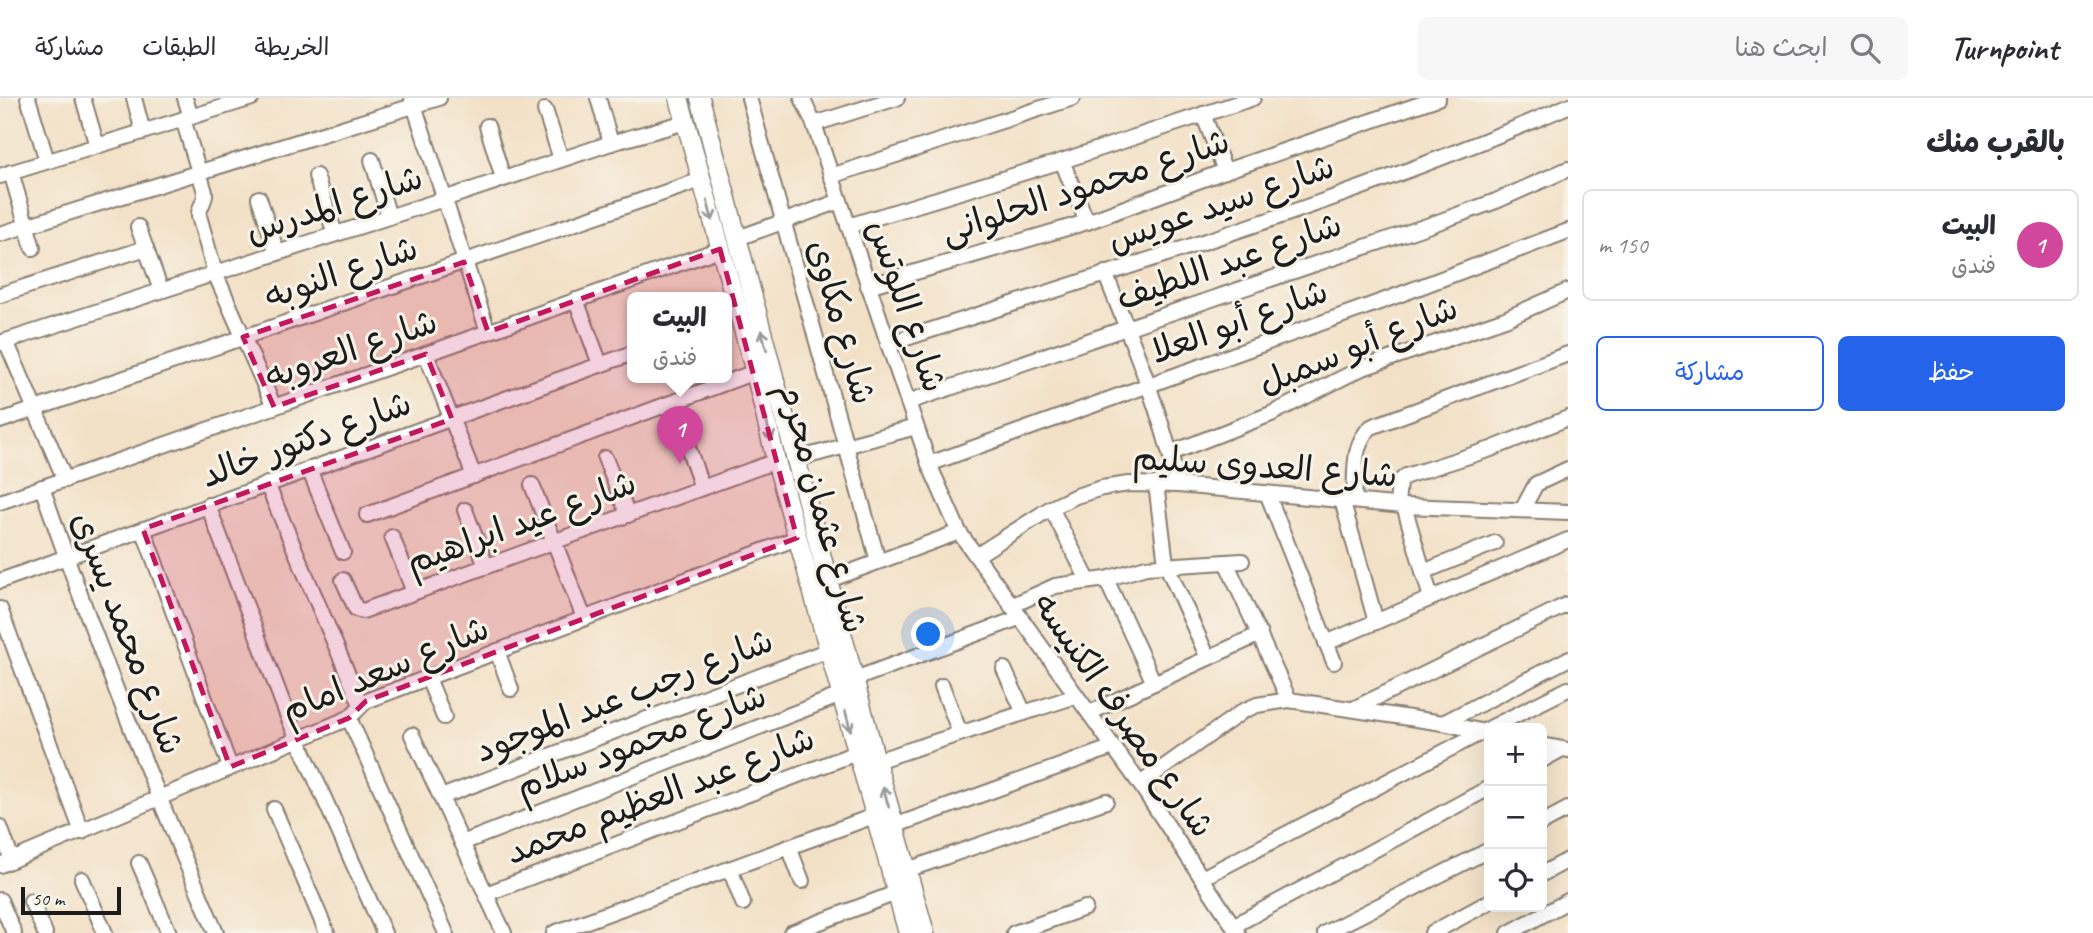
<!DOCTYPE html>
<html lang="ar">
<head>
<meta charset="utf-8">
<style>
	:root { --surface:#fff; --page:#f7f7f7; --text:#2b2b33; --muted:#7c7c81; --line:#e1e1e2; --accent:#2563eb }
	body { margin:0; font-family:Caveat,"Playpen Sans Arabic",sans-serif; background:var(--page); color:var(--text); direction:rtl }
	.controls { position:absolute; right:21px; bottom:21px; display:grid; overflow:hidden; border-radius:10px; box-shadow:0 7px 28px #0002 }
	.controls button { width:63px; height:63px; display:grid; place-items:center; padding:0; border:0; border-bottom:2px solid var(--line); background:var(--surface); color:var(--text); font:35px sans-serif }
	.scale { position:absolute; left:21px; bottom:18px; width:100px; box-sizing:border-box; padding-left:7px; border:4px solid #1c1c1c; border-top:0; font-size:19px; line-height:24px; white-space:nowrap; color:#1c1c1c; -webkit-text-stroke:5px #f7f3e8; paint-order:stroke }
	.you { position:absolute; left:929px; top:537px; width:24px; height:24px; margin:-18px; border:5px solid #fff; border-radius:50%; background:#1a73e8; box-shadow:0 0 0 10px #1a73e833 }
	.badge { display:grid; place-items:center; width:46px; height:46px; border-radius:50%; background:var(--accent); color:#fff; font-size:23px; font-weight:700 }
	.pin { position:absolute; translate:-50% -58px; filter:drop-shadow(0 2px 4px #0008) }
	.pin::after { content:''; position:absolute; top:37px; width:24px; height:21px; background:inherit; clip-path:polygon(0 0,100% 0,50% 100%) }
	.popup { position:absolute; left:627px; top:194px; width:105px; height:91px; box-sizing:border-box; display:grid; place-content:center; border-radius:10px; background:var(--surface); filter:drop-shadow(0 2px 5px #0005); font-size:23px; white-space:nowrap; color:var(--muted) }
	.popup b { font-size:26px; color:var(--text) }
	.popup::after { content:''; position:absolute; left:50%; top:100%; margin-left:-14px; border:14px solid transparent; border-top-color:var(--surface) }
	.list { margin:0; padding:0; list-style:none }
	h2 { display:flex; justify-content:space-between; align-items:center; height:91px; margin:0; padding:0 28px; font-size:30px }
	h2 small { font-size:23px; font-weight:400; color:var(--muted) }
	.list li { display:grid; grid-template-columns:46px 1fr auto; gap:21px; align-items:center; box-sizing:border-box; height:112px; margin:0 14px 14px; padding:0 14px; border:2px solid var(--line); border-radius:10px }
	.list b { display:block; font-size:26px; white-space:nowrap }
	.list p { margin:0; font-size:23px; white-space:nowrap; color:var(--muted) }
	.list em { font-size:23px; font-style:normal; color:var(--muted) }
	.actions { display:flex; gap:14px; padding:21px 28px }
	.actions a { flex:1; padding:16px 0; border:2px solid var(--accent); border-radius:10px; text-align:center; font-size:24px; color:var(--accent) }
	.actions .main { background:var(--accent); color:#fff }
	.icon { flex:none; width:38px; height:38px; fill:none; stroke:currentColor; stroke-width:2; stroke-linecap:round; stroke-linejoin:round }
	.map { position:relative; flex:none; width:1568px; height:835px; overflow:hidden; direction:ltr }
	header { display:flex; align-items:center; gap:42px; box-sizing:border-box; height:98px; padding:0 35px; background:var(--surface); border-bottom:2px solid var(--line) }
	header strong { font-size:33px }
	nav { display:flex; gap:38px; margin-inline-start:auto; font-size:24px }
	.search { width:490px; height:63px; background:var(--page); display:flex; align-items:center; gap:18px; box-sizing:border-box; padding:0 24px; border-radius:10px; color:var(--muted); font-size:26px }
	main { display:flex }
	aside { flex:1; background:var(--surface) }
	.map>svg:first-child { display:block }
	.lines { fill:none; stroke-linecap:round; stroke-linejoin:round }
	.minor-casing { stroke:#887e72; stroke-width:18 }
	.major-casing { stroke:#887e72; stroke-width:21 }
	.minor { stroke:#fff; stroke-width:14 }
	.major { stroke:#fff; stroke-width:18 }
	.oneway { stroke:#999 }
	.marked { fill:#c2185b; fill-opacity:0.2; stroke:#c2185b; stroke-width:5; stroke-dasharray:14 9; stroke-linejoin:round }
	.labels { text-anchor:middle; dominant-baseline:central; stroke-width:6; stroke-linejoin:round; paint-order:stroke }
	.street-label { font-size:35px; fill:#1c1c1c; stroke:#f7f3e8 }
</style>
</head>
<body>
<header>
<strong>Turnpoint</strong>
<div class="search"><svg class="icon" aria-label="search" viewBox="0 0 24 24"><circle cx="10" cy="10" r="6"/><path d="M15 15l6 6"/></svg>ابحث هنا</div>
<nav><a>الخريطة</a><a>الطبقات</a><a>مشاركة</a></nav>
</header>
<main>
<aside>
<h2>بالقرب منك<small></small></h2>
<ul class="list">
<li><span class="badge" style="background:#d1479c">1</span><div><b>البيت</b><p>فندق</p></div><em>150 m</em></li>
</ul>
<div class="actions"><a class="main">حفظ</a><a>مشاركة</a></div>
</aside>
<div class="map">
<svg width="1568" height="835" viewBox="0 0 1568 835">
	<rect width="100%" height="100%" fill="#f7f3e8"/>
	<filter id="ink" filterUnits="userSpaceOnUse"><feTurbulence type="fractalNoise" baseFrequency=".0143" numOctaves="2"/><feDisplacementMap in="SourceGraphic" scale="14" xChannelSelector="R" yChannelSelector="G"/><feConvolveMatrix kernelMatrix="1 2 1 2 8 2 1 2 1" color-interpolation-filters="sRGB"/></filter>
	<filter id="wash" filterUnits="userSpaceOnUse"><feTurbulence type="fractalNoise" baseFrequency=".00686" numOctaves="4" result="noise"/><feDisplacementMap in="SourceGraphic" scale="28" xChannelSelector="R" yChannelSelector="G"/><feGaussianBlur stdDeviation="1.57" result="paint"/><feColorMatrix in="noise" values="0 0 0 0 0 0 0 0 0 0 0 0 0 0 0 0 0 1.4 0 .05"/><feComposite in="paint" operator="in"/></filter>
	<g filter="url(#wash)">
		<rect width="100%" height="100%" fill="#f3e1c7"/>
	</g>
	<g filter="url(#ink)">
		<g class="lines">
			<defs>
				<g id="minor">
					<path d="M28,0L47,63"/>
					<path d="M83,0L97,48"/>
					<path d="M134,0L143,34"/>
					<path d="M185,0L191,19"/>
					<path d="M598,0L611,45"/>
					<path d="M749,0L878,463"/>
					<path d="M802,0L814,26L929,366L959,434L1140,686L1238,835"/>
					<path d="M412,1L488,234"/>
					<path d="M545,12L561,61"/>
					<path d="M1203,16L1225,73"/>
					<path d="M183,21L205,94C206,104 198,109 199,118L215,175L274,309"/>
					<path d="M814,26L897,0"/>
					<path d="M487,28L503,80"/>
					<path d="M372,62L389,119"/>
					<path d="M1062,63L1087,124"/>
					<path d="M11,74L33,150"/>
					<path d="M0,78L252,0"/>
					<path d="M316,78L335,136"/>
					<path d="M831,78L1073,0"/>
					<path d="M259,100L277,155"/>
					<path d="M848,128L1062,63L1253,0"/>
					<path d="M138,129L161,192"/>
					<path d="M0,136L439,0"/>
					<path d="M738,140L840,103"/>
					<path d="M1105,175C1133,245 1161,314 1178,387"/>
					<path d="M868,188L1087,124L1225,73L1438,0"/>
					<path d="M0,197L146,150"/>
					<path d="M576,202L600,266"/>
					<path d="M6,243L65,382"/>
					<path d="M0,245L444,101L611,45L686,24"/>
					<path d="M888,246C1115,172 1349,103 1568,8"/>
					<path d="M426,256L474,378"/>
					<path d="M908,304L1430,127L1496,103L1568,71"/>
					<path d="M0,323L701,82"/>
					<path d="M682,332L702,390"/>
					<path d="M1171,355L1271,316L1360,271L1505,221L1568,193"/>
					<path d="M605,360L628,417"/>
					<path d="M797,361L916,329"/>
					<path d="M929,366L1388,201L1568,133"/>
					<path d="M309,371L343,454"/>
					<path d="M267,386L361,607"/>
					<path d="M1156,386L1166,466L1208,560"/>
					<path d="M532,387L584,520"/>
					<path d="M42,389C93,540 153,688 216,835"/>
					<path d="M1267,395L1334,564"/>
					<path d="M1342,402L1376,524"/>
					<path d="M1354,403C1356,378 1351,346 1371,329L1568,256"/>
					<path d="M0,404L426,256L720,151"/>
					<path d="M208,407L288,619L384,835"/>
					<path d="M1397,407L1399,384L1406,378L1491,351L1568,320"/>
					<path d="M1404,408L1431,500"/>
					<path d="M1051,410L1088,482"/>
					<path d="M465,412L486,468"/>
					<path d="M1522,412L1536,386L1568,371"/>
					<path d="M367,417L763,271"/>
					<path d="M143,431L230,669"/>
					<path d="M392,439L414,494"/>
					<path d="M976,458L1051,410L1076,398L1102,390L1129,386L1178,387L1404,408L1568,414"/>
					<path d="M1226,464L1289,602"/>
					<path d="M1423,474L1495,445"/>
					<path d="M1106,481L1154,585"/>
					<path d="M343,482L356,511L363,513L776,363"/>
					<path d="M829,482L959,434"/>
					<path d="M0,483L633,255"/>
					<path d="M1011,508L1055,488L1106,481L1146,469L1242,463"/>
					<path d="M0,511L82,734"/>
					<path d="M1326,545L1568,442"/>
					<path d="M497,553L511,591"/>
					<path d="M1004,571L1024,615"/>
					<path d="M428,580L444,619"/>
					<path d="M855,581L1019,520"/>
					<path d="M942,588L960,635"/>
					<path d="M1353,611L1568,506"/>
					<path d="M1089,615L1260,536"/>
					<path d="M349,620L446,835"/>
					<path d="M1443,625L1568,561"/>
					<path d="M1490,630L1568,591"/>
					<path d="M412,637L504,835"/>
					<path d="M1542,647L1568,652"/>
					<path d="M1542,662L1562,651"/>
					<path d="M876,663L1076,598"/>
					<path d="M1140,686L1243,613L1257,607L1289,602L1443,625L1489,635"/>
					<path d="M441,699L829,552"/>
					<path d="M274,711L327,835"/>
					<path d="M1542,725L1568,711"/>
					<path d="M894,728L1113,649"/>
					<path d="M0,729L12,762"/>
					<path d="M462,745L841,597"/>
					<path d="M789,749L802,783"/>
					<path d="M139,765L169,835"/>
					<path d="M0,767L349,620L366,603L797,440"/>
					<path d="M730,771L743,805"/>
					<path d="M907,772L1106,703"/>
					<path d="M1542,776L1568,762"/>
					<path d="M1202,780L1486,632"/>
					<path d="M82,781L105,835"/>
					<path d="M486,796L856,655"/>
					<path d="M0,802L14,835"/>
					<path d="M31,803L45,835"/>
					<path d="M1233,828L1489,690"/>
					<path d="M554,835L874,718"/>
					<path d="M791,835L896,795"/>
					<path d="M1014,835L1085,810"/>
					<path d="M1325,835L1489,752"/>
					<path d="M1432,835L1489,804"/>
					<path d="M1509,835L1568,803"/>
				</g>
				<g id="major">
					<path d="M679,0L755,274L776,363L908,835"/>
					<path d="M700,0L876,663L925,835"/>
				</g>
			</defs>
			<use href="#minor" class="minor-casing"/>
			<use href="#major" class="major-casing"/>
			<use href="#minor" class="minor"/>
			<use href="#major" class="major"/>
		</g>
		<defs><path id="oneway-shaft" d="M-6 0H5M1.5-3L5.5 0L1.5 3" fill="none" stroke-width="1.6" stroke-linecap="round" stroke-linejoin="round" transform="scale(1.75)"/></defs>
		<g class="oneway">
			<use href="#oneway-shaft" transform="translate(710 113) rotate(75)"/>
			<use href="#oneway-shaft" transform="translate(764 242) rotate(-105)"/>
			<use href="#oneway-shaft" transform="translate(769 333) rotate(77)"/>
			<use href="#oneway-shaft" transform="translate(848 623) rotate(75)"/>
			<use href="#oneway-shaft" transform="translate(886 699) rotate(-105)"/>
		</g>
	</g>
	<path class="marked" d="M720,151L797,440L366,603L349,620L230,669L143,431L452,321L426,256L274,309L243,239L464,164L488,234Z"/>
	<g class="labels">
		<g class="street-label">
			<text transform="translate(1085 88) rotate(-18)">شارع محمود الحلوانى</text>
			<text transform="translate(1221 105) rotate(-19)">شارع سيد عويس</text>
			<text transform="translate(334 106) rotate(-18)">شارع المدرس</text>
			<text transform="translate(1229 163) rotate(-19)">شارع عبد اللطيف</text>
			<text transform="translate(341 174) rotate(-19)">شارع النوبه</text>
			<text transform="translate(907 208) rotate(71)">شارع اللوتس</text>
			<text transform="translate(1239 223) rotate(-20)">شارع أبو العلا</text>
			<text transform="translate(842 224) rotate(74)">شارع مكاوى</text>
			<text transform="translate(1358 247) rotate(-22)">شارع أبو سمبل</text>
			<text transform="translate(351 251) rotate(-19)">شارع العروبه</text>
			<text transform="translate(306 341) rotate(-20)">شارع دكتور خالد</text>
			<text transform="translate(1265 368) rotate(4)">شارع العدوى سليم</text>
			<text transform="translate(823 410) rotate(75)">شارع عثمان محرم</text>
			<text transform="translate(521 424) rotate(-20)">شارع عيد ابراهيم</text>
			<text transform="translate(128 535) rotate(69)">شارع محمد يسرى</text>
			<text transform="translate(385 571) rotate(-23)">شارع سعد امام</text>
			<text transform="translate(624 597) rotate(-21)">شارع رجب عبد الموجود</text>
			<text transform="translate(1124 617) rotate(55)">شارع مصرف الكنيسه</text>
			<text transform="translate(641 643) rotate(-21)">شارع محمود سلام</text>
			<text transform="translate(660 697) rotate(-21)">شارع عبد العظيم محمد</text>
		</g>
	</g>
</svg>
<div class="controls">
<button>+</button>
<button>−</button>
<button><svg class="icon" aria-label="locate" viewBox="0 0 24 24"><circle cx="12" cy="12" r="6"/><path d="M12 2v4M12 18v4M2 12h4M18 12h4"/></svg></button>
</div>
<div class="scale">50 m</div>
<div class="you"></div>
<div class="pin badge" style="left:680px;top:366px;background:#d1479c">1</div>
<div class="popup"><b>البيت</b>فندق</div>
</div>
</main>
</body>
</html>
